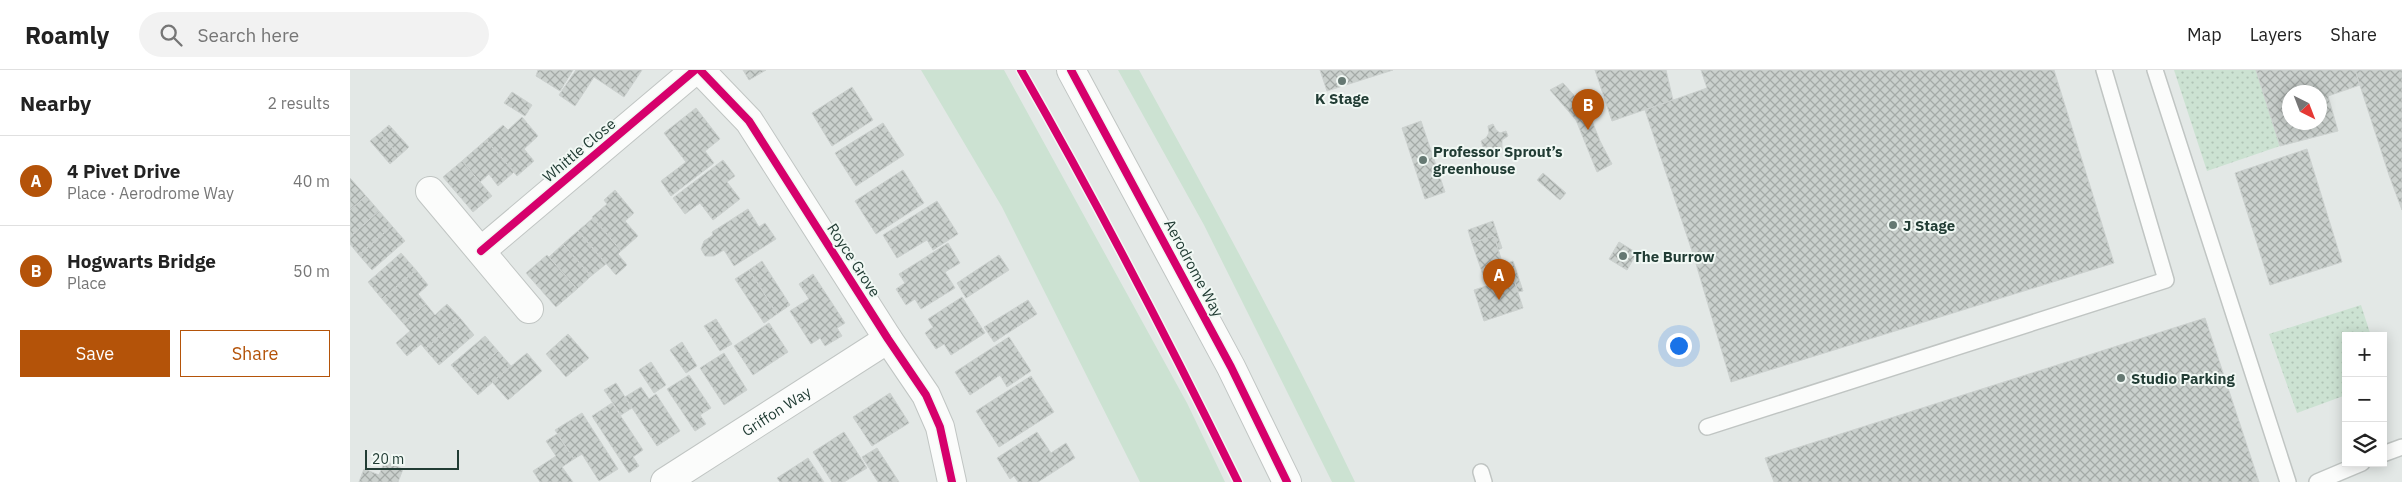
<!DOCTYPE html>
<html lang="en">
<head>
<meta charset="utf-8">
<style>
	:root { --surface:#fff; --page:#f2f2f2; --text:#222; --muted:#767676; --line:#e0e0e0; --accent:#b45309 }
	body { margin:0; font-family:"IBM Plex Sans",sans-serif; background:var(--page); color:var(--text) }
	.controls { position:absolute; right:15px; bottom:15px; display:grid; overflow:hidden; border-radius:0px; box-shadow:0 2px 12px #0003 }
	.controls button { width:45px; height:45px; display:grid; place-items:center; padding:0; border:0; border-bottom:1px solid var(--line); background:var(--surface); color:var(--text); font:25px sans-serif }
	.compass { position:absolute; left:1932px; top:15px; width:45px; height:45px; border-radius:50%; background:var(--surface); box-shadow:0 2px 12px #0003; rotate:138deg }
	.scale { position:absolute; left:15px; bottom:12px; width:94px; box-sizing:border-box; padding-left:5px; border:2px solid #213c34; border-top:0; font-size:14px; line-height:18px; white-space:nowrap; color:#213c34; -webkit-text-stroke:4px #f1f8f4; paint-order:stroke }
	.you { position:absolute; left:1328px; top:275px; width:18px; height:18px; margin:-12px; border:4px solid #fff; border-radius:50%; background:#1a73e8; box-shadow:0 0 0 8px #1a73e833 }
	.badge { display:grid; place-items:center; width:32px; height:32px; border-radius:50%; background:var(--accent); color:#fff; font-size:16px; font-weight:700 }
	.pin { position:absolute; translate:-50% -41px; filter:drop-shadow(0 1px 2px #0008) }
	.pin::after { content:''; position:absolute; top:26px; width:18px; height:15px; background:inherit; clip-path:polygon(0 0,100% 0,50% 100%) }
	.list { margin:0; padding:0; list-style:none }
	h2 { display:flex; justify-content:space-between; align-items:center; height:65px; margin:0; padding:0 20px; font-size:21px }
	h2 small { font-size:16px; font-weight:400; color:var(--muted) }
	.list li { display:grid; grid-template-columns:32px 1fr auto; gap:15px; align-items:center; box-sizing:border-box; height:90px; padding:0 20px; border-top:1px solid var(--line) }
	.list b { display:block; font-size:19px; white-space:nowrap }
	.list p { margin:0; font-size:16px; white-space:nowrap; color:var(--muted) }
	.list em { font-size:16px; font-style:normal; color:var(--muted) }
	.actions { display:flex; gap:10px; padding:15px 20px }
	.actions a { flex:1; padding:11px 0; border:1px solid var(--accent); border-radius:0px; text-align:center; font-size:18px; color:var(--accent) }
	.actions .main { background:var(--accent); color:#fff }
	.icon { flex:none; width:28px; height:28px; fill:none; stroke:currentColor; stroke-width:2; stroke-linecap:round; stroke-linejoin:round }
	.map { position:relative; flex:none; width:2052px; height:412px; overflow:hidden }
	header { display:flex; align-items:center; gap:30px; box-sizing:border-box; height:70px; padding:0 25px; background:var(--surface); border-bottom:1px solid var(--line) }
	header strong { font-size:24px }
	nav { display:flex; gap:28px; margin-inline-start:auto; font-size:18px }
	.search { width:350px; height:45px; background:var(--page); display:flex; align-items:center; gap:12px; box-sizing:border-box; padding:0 18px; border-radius:28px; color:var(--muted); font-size:19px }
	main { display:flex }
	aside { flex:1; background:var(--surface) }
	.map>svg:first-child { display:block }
	.green { fill:#cce2d2 }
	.park { fill:url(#park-dots) }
	.building { fill:url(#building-cross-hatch); stroke:#ccd1cf; fill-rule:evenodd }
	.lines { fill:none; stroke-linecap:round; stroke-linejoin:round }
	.service-casing { stroke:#c0c5c3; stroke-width:18 }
	.minor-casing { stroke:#c0c5c3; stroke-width:30 }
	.tertiary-casing { stroke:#c0c5c3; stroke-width:30 }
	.service { stroke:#fbfcfb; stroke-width:15 }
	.minor { stroke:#fbfcfb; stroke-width:28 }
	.tertiary { stroke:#fbfcfb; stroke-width:28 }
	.cycleway-casing { stroke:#f1f8f4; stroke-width:11 }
	.cycleway { stroke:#d6006c; stroke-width:8 }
	.poi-dot { fill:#657872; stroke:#f1f8f4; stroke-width:2 }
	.labels { text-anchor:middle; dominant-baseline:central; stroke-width:4; stroke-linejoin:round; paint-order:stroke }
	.poi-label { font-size:15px; font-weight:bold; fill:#213c34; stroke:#f1f8f4; text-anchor:start }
	.street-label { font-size:15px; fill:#213c34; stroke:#f1f8f4 }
</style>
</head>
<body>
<header>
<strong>Roamly</strong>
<div class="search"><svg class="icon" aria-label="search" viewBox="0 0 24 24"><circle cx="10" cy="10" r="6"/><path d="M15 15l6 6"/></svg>Search here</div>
<nav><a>Map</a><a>Layers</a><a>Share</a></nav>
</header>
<main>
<aside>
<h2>Nearby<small>2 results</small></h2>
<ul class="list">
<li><span class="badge">A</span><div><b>4 Pivet Drive</b><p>Place · Aerodrome Way</p></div><em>40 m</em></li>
<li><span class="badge">B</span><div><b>Hogwarts Bridge</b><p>Place</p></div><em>50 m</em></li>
</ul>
<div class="actions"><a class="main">Save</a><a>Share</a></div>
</aside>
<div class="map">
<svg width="2052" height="412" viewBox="0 0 2052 412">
	<defs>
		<pattern id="park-dots" width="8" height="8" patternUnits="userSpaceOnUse" patternTransform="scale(1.25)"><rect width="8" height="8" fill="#cce2d2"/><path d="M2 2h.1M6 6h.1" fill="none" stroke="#afc3b5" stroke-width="1.8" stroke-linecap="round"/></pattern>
		<pattern id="building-cross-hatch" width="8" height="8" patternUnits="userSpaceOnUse" patternTransform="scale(1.25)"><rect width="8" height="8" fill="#cad0cd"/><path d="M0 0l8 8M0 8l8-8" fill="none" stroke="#a4aaa7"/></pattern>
	</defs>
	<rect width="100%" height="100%" fill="#e3e8e6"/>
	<g class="green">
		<path d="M571,0H654L837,333L875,412H790L652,137Z"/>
		<path d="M768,0H789C864,136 938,272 1005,412H982L854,155Z"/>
	</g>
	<g class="park">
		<path d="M1824,0H1906L1930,76L1857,101Z"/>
		<path d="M2011,235L2021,266H1996V325L1947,343L1919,264Z"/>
	</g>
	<g class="building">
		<path d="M188,0H223L210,21L186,6Z"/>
		<path d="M226,0H292L274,27L244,7L225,36L209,25Z"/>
		<path d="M393,0H416L399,10Z"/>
		<path d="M970,0H1043L977,21Z"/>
		<path d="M1245,0H1316L1323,30L1262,51Z"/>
		<path d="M1351,0H1704L1764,193L1381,312L1344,187L1295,40L1357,18Z"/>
		<path d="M1906,0H2005L2010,15L1978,26L1988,61L1930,76ZM1940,22H1970V52H1940Z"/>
		<path d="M2005,0H2052V140L2039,105Z"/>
		<path d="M1213,13L1238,41L1250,71L1262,94L1247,102L1226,50L1200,20Z"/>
		<path d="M502,17L523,50L482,76L462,43Z"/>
		<path d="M162,22L182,35L175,46L154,33Z"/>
		<path d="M346,38L370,69L355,81L364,93L321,126L311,111L336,92L314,63Z"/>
		<path d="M172,47L188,66L174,79L184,91L167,106L136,70L153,55L158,60Z"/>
		<path d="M1071,51L1095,122L1075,129L1052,58Z"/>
		<path d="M533,53L554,85L506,116L485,83Z"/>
		<path d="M1143,54L1146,60L1150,63L1156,61L1158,66L1152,70V80L1145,83L1141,77H1133L1131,71L1136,68L1139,63L1138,56Z"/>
		<path d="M39,55L59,77L49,86L30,63Z"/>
		<path d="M30,63L49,86L40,94L20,71Z"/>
		<path d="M136,70L164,102L148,116L139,104L130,112L112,91Z"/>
		<path d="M1957,79L1992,192L1920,215L1885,103Z"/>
		<path d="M373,90L385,106L377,112L390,129L363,150L350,133L335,144L323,128Z"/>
		<path d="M112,91L142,126L123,142L93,107Z"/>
		<path d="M553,100L574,133L526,164L505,131Z"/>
		<path d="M1193,103L1216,123L1210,130L1187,110Z"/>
		<path d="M0,108L16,126L0,140Z"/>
		<path d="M265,120L284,143L275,151L288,166L271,181L242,147L257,134L254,130Z"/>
		<path d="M16,126L29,141L0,167V140Z"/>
		<path d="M587,131L608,164L583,180L577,170L547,188L533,165Z"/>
		<path d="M398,139L409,157L415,153L426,169L384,196L374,180L364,186H355L351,179L354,171L363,165L362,162Z"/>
		<path d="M29,141L42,156L9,185L0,174V167Z"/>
		<path d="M243,148L271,181L268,184L277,195L266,205L228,161Z"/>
		<path d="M1143,151L1152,178L1148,180L1144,166L1122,173L1118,160Z"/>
		<path d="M42,156L55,171L22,200L9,185Z"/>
		<path d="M228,161L256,194L241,206L213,174Z"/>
		<path d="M1144,166L1154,198L1133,205L1122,173Z"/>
		<path d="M1269,172L1287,183L1277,200L1259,189Z"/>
		<path d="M598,173L610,193L595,202L605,218L571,239L565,229L556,235L546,219L555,213L549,204Z"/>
		<path d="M213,174L241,206L227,219L199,187Z"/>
		<path d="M51,183L66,200L32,229L18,212Z"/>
		<path d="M197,185L227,219L206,237L176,203Z"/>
		<path d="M649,185L659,200L616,228L607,213Z"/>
		<path d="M412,191L440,235L427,244L399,200Z"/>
		<path d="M1163,191L1173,221L1168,222L1163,207L1144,213L1140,202L1154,198L1153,195Z"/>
		<path d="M66,200L78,215L68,224L76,234L53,253L32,229Z"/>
		<path d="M399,200L427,244L414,253L385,209Z"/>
		<path d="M463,204L495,253L487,258L492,266L475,276L470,268L461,274L440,241L459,229L449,214Z"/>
		<path d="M1163,207L1173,238L1134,251L1124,220Z"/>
		<path d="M612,227L635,263L601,285L594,274L586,279L575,263L583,257L578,249Z"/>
		<path d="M678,230L687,244L644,272L634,257Z"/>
		<path d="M76,234L85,245L97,234L110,248L75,279L71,274L57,286L46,273L60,261L53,253Z"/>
		<path d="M110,248L124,265L89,295L75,279Z"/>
		<path d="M1855,248L1909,412H1424L1415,388Z"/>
		<path d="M366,249L382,274L370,281L354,256Z"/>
		<path d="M419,253L438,282L403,305L384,276Z"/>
		<path d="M218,264L239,288L216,307L196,284Z"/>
		<path d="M135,266L148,281L115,311L101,295Z"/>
		<path d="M659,267L681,301L657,317L650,305L620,325L605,302Z"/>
		<path d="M332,272L347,296L336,303L320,280Z"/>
		<path d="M148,281L161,296L128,325L115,311Z"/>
		<path d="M177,283L192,301L158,330L142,312Z"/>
		<path d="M374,283L397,320L374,335L350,298Z"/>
		<path d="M301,292L316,315L304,323L289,300Z"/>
		<path d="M339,305L361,338L350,345L356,354L345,361L317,319Z"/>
		<path d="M681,306L704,342L649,377L626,341Z"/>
		<path d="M266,313L282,338L271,345L254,320Z"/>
		<path d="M291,317L299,329L306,324L330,361L307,376L275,327Z"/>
		<path d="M540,323L559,353L522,376L503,347Z"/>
		<path d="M262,333L293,380L283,387L289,396L279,403L242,346Z"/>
		<path d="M232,343L268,399L249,411L232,384L224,389L205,360Z"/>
		<path d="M494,362L517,398L494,412H482L463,382Z"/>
		<path d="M687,362L701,383L716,373L725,388L688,412H668L664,406L660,409L647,388Z"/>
		<path d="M207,364L224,389L212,397L223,412H190L183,401L206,386L196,371Z"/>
		<path d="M527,378L549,412H528L512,387Z"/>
		<path d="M458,388L474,412H430L427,408Z"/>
		<path d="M35,391L53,399L48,412H9L14,399L29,405Z"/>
	</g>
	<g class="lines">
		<defs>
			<g id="service">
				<path d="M1805,0L1938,412"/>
				<path d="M1357,357L1816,210L1754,0"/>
				<path d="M2033,384L2052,377"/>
				<path d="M1131,402L1134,412"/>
				<path d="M1967,412L2012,393"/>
			</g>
			<g id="minor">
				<path d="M350,0L399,51L538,269L576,325L590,357L602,412"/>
				<path d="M80,121L179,239"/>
				<path d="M131,181L345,0"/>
				<path id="s1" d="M315,412L538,269"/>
			</g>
			<path id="tertiary" d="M721,0L881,297L937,412"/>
		</defs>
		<use href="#service" class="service-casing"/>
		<use href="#minor" class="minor-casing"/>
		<use href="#tertiary" class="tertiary-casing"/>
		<use href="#service" class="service"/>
		<use href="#minor" class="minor"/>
		<use href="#tertiary" class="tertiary"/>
		<defs>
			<g id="cycleway">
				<path d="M350,0L399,51L538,269L576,325L590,357L602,412"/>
				<path d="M671,0C748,134 820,273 888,412"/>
				<path d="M721,0L881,297L937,412"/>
				<path d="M131,181L345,0"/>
			</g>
		</defs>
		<use href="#cycleway" class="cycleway-casing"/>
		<use href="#cycleway" class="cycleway"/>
	</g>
	<g class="poi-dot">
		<circle cx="992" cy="11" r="5"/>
		<circle cx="1073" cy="90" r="5"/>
		<circle cx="1543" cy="155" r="5"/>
		<circle cx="1273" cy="186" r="5"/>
		<circle cx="1771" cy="308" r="5"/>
	</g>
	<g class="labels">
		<g class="poi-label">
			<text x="992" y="28" text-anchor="middle">K Stage</text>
			<text x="1083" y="81">Professor Sprout’s<tspan x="1083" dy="17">greenhouse</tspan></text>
			<text x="1553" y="155">J Stage</text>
			<text x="1283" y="186">The Burrow</text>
			<text x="1781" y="308">Studio Parking</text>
		</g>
		<g class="street-label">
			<text transform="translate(229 80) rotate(-40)">Whittle Close</text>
			<text transform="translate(504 190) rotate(57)">Royce Grove</text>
			<text transform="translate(844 198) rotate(62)">Aerodrome Way</text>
			<text stroke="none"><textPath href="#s1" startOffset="132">Griffon Way</textPath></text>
		</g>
	</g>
</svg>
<div class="controls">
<button>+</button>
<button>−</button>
<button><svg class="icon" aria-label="layers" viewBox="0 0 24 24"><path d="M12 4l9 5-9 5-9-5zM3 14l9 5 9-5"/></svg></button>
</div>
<svg class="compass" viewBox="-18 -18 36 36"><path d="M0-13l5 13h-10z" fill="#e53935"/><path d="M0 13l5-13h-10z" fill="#767676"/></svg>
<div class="scale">20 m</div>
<div class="you"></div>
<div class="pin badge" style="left:1149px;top:230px">A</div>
<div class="pin badge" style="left:1238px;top:60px">B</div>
</div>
</main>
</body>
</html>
